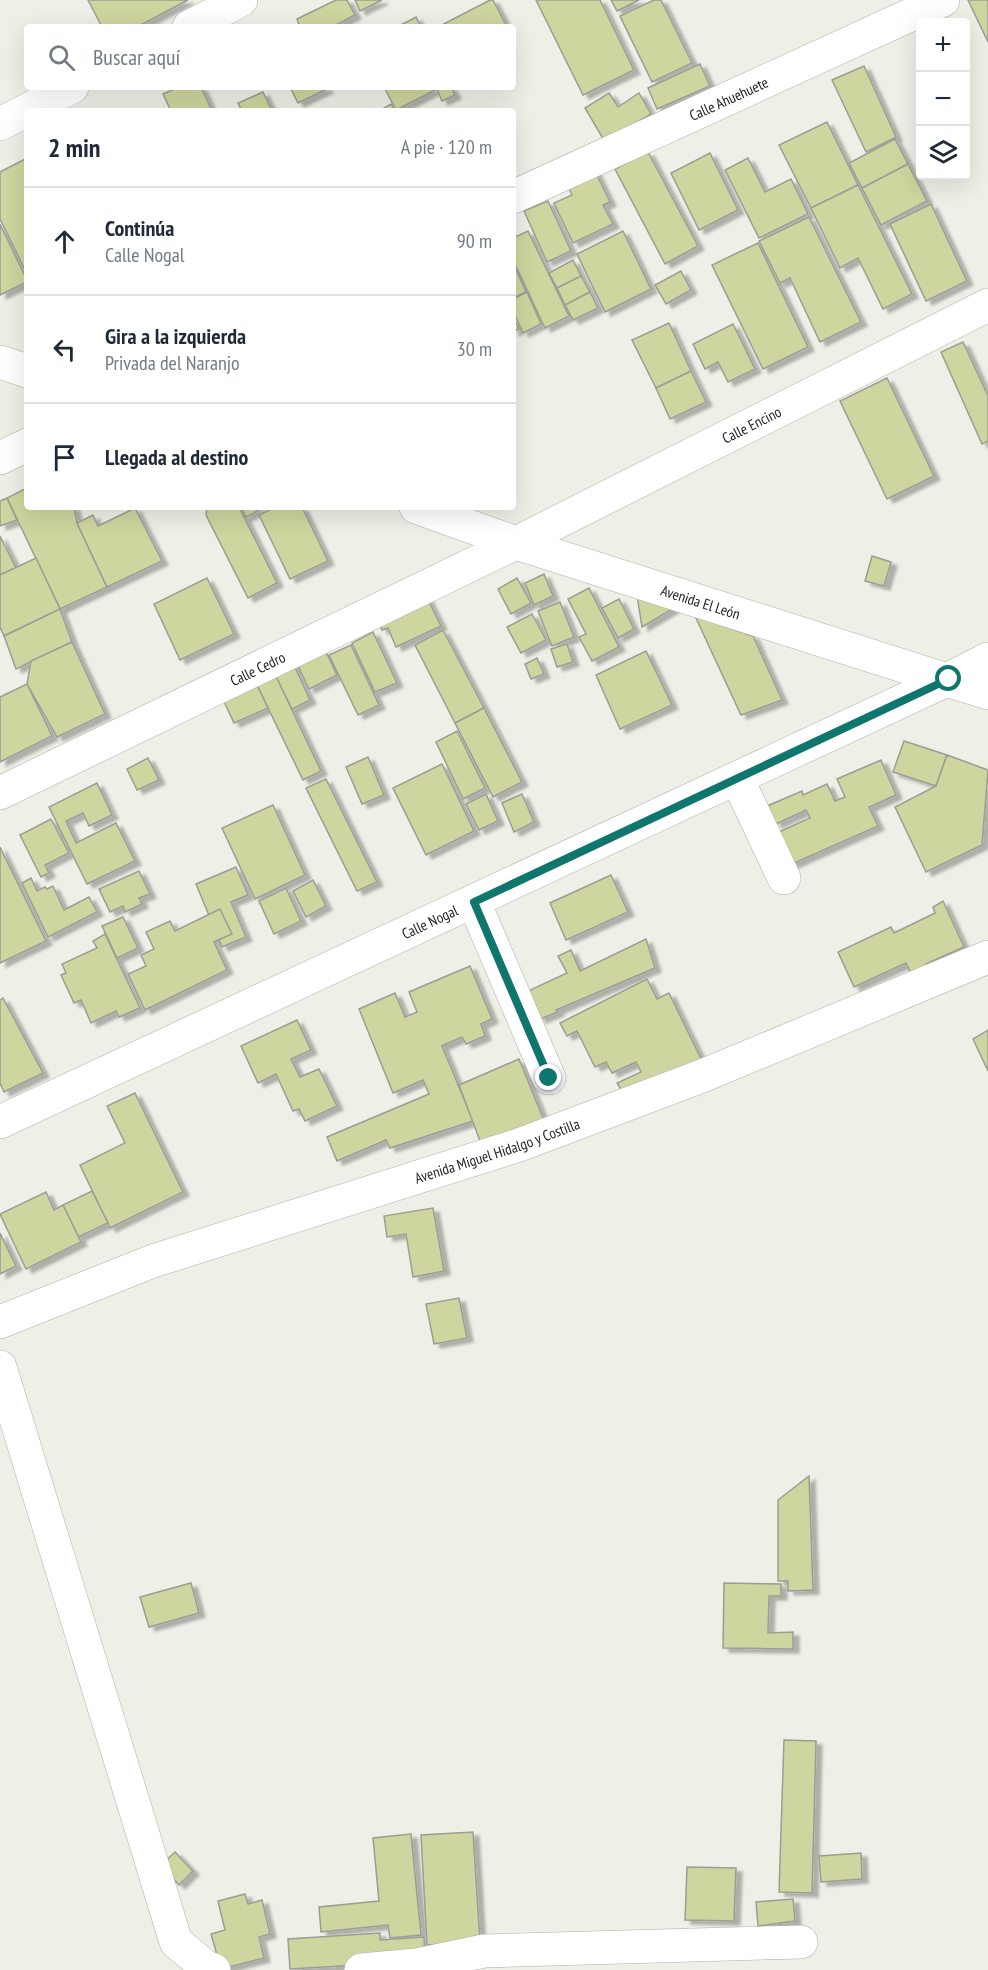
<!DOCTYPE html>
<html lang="es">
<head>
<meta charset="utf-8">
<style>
	:root { --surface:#fff; --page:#f2f2f3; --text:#1f2937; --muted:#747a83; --line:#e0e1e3 }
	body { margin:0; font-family:"PT Sans Narrow",sans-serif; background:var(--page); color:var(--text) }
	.controls { position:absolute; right:18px; top:18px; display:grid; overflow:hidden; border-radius:6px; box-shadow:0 6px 24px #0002 }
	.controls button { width:54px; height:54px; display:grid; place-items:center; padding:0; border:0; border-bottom:2px solid var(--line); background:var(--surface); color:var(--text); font:30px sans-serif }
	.stop { position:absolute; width:18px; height:18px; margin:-14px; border:4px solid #0f766e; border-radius:50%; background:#fff }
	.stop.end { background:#0f766e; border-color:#fff; box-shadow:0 2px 6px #0008 }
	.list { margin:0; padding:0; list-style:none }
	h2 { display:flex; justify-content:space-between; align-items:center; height:78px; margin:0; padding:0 24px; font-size:26px }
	h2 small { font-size:20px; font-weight:400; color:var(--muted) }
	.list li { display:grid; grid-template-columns:39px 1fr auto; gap:18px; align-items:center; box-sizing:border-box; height:108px; padding:0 24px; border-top:2px solid var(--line) }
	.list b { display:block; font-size:22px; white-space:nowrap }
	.list p { margin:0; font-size:20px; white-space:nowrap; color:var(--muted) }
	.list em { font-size:20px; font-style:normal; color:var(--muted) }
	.icon { flex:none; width:33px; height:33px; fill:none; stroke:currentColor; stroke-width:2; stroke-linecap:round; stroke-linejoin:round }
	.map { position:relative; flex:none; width:988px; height:1970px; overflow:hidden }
	.search { position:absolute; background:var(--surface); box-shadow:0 6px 24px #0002; left:24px; top:24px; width:492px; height:66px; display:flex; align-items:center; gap:15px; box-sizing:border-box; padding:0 21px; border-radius:6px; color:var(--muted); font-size:22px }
	.panel { position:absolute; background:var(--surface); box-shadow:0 6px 24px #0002; left:24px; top:108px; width:492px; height:402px; border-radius:6px }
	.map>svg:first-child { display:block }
	.building { fill:#ced59e; stroke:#9c9d95; stroke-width:1.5; filter:url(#shadow) }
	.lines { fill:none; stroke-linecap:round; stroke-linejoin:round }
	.street-casing { stroke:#afb0a8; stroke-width:34 }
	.street { stroke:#fff; stroke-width:33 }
	.route { stroke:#0f766e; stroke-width:8 }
	.labels { text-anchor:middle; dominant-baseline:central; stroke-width:4.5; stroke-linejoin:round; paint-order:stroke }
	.street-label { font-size:15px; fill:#222320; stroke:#fff }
</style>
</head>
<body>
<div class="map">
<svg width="988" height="1970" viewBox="0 0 988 1970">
	<defs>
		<filter id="shadow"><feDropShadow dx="6" dy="4" stdDeviation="1.5" flood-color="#0004"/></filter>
	</defs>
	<rect width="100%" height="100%" fill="#eeefe7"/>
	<g class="building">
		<path d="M88,0H188L137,27H102Z"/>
		<path d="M336,0H347L355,15L332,27H300L297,19Z"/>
		<path d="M355,0H382L360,11Z"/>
		<path d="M490,0H493L507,27H438Z"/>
		<path d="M536,0H600L634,70L583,95Z"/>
		<path d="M611,0H639L617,11Z"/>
		<path d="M654,0H661L692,63L652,82L620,16Z"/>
		<path d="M968,0H988V42Z"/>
		<path d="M416,17L421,27H397Z"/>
		<path d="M700,64L710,86L657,109L648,88Z"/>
		<path d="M864,66L896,137L866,152L832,80Z"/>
		<path d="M179,87H201L212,111H171L163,94Z"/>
		<path d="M290,87H325L327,89L298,103Z"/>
		<path d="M384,87H451L455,95L442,101L437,89L396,110Z"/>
		<path d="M263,92L272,111H242L238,103Z"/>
		<path d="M609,93L618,107L639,93L651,114L605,142L585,108Z"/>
		<path d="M391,104L395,111H379Z"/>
		<path d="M827,122L858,185L811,208L779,145Z"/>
		<path d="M895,139L908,164L862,188L849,163Z"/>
		<path d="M648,152L698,246L665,264L615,169Z"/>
		<path d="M710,153L738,210L699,230L671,173Z"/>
		<path d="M27,158V274L0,219V172Z"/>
		<path d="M748,158L765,192L791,179L808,214L759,238L725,170Z"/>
		<path d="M908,164L927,201L881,225L862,188Z"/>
		<path d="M594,169L610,202L603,205L613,224L573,243L554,203L572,195L566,183Z"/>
		<path d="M858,185L912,294L883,309L858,258L840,268L811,208Z"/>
		<path d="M548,201L571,251L547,262L524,211Z"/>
		<path d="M931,204L967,281L926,301L890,224Z"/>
		<path d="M809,217L861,322L820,342L790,278L780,283L759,241Z"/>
		<path d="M0,224L27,280V282L0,295Z"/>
		<path d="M528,231L569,316L545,328L513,260V238Z"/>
		<path d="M623,231L651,289L605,312L577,254Z"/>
		<path d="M758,243L808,347L763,369L712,265Z"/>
		<path d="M573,260L581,276L557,288L549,273Z"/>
		<path d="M513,263L526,292L513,298Z"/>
		<path d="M681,271L691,290L666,304L655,285Z"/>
		<path d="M581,276L590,292L565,305L557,288Z"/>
		<path d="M527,292L541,324L523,333L513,311V299Z"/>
		<path d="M590,292L598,308L573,320L565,305Z"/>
		<path d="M513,316L519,329L513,332Z"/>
		<path d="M669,323L691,371L656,388L632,340Z"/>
		<path d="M733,324L755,369L728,382L718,362L705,369L693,344Z"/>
		<path d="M963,342L988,396V441L982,444L941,352Z"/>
		<path d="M691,371L706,402L670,419L656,388Z"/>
		<path d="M887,378L934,476L887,499L840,401Z"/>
		<path d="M27,488V507H74L77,523L107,587L60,609L7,498Z"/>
		<path d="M7,498L17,520L0,526V501Z"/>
		<path d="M207,507H239L277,583L248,598L206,515Z"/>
		<path d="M241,507H265L246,517Z"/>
		<path d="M276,507H302L328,561L290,579L259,515Z"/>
		<path d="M135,508L162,561L107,587L77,523L93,515L98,526Z"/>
		<path d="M0,536L16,568L0,575Z"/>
		<path d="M872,556L891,562L884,586L865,581Z"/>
		<path d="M36,558L60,609L4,636L0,627V575Z"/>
		<path d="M544,574L553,596L534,605L525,583Z"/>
		<path d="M207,578L234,634L180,660L154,604Z"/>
		<path d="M517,578L531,603L511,614L498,589Z"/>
		<path d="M589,588L619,647L592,661L579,637L586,634L568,599Z"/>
		<path d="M425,594L441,626L396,647L388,628L382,630L376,616Z"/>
		<path d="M637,595L674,608L642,627Z"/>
		<path d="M619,599L634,629L618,638L602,608Z"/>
		<path d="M560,602L574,637L552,646L538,611Z"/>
		<path d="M60,609L72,642L16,669L4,636Z"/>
		<path d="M532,614L546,640L521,653L507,627Z"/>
		<path d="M695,616L753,636L782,700L741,715Z"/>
		<path d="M443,630L484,708L455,723L415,645Z"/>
		<path d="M373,632L397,683L375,692L352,643Z"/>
		<path d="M72,642L105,714L57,737L27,684L31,661Z"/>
		<path d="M567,644L573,662L557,667L551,649Z"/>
		<path d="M351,645L379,705L358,715L329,655Z"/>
		<path d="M646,651L672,705L620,729L596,675Z"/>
		<path d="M326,652L337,675L309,689L298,666Z"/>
		<path d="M537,658L544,674L531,679L525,664Z"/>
		<path d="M293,663L310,700L292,709L274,673Z"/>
		<path d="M273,670L321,771L303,780L254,679Z"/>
		<path d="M254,679L268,708L234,723L220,693Z"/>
		<path d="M27,684L52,736L0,762V697Z"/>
		<path d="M484,708L522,782L493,797L455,723Z"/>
		<path d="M457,731L485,788L463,799L436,742Z"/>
		<path d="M904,741L947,755L936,786L893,772Z"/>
		<path d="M947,755L988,770L982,845L926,872L895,807L936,786Z"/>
		<path d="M368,757L384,795L362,804L346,767Z"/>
		<path d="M148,758L159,780L137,790L127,769Z"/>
		<path d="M881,760L896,795L869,807L878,826L792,864L779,832L810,818L806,810L776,824L767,806L802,791L803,795L827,784L835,801L845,797L837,779Z"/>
		<path d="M442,764L474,831L426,855L393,788Z"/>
		<path d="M326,779L377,882L357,891L306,788Z"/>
		<path d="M97,783L112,815L89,826L83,813L66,821L76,843L116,823L135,861L87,884L49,807Z"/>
		<path d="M486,794L498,821L479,830L466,804Z"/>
		<path d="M522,794L534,822L514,832L502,803Z"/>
		<path d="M273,805L305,875L255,899L222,828Z"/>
		<path d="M51,819L69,853L45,865L49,873L41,877L20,835Z"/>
		<path d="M0,847L46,941L0,963Z"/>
		<path d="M236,867L248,895L231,902L246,937L222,947L196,884Z"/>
		<path d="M139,871L150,894L139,898L142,904L125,912L123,906L110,912L99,889Z"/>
		<path d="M611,875L628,912L566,940L550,903Z"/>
		<path d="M31,878L37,891L45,887L47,889L53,886L64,910L89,897L97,912L48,937L22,883Z"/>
		<path d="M313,880L326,906L306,917L293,891Z"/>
		<path d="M286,888L301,921L274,934L259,901Z"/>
		<path d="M943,901L964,947L926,964L930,974L914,981L906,963L854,987L838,952L891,927L894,933L935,913L933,907Z"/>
		<path d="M220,909L232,934L214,942L227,970L145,1010L128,974L146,966L141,955L154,949L146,932L170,921L175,931Z"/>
		<path d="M123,917L138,948L117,958L102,926Z"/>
		<path d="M105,934L140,1008L119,1017L116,1011L91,1023L81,1000L74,1003L61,975L66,973L62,964L97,948L93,941Z"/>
		<path d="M646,939L655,968L556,1010L558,1012L540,1019L526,992L567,973L558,956L571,950L580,971Z"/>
		<path d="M470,966L492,1019L481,1024L485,1036L466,1044L462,1037L442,1046L473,1121L390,1148L386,1140L337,1161L327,1137L429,1094L423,1080L393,1093L359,1009L395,993L405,1017L417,1012L409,992Z"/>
		<path d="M647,979L657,999L669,993L705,1067L629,1102L617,1083L641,1072L636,1062L612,1073L606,1062L595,1067L577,1031L567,1036L560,1023Z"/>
		<path d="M3,998L43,1073L4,1092L0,1083V1000Z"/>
		<path d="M297,1020L311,1050L291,1059L300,1077L319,1069L337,1106L305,1121L299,1109L293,1111L276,1074L258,1083L241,1046Z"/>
		<path d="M988,1030V1071L973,1039Z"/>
		<path d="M519,1059L545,1123L483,1149L459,1085Z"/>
		<path d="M135,1093L183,1192L110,1228L80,1165L125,1143L107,1106Z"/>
		<path d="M92,1191L108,1223L78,1237L63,1205Z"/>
		<path d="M46,1192L54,1210L63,1205L81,1242L26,1269L0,1214Z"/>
		<path d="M433,1208L444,1271L413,1277L406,1234L387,1237L384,1216Z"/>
		<path d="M0,1233L16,1266L0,1274Z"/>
		<path d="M459,1298L467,1338L434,1344L426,1304Z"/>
		<path d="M809,1476L813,1590L788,1591V1581H778V1500Z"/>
		<path d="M191,1583L199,1613L149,1627L140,1597Z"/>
		<path d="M724,1583L781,1584V1596H769L768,1633L793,1632V1649L723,1648Z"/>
		<path d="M784,1740L816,1741L812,1893L779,1892Z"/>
		<path d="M473,1832L480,1942L427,1945L421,1835Z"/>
		<path d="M411,1834L421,1935L390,1938L388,1925L321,1932L319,1907L379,1901L373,1838Z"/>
		<path d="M175,1852L193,1871L179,1885L161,1865Z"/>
		<path d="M861,1853L862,1879L821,1882L819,1856Z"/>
		<path d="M687,1867L736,1868L734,1921L685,1920Z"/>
		<path d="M245,1894L248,1904L262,1900L270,1934L259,1937L264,1958L221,1969L211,1934L225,1930L218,1901Z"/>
		<path d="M793,1899L795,1921L758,1926L756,1902Z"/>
		<path d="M380,1933V1940L424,1937L425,1961L290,1969L288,1939Z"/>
	</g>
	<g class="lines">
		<defs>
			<g id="street">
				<path d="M189,27L241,0"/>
				<path d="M0,124L72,87"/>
				<path id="s1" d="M513,197L943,0"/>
				<path d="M0,362L27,371"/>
				<path d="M0,458L27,445"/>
				<path id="s2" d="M416,507L516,543L988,693"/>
				<path d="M737,778L784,878"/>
				<path id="s3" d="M0,793L516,543L988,305"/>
				<path d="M474,902L549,1078"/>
				<path id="s4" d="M0,1122L949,679L988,659"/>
				<path id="s5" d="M0,1322L153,1261L519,1145L702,1076L988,957"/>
				<path d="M0,1367L176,1942L206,1967L214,1970"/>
				<path d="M361,1970L417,1965L484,1951L801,1942"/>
			</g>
		</defs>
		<use href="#street" class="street-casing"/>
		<use href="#street" class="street"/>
	</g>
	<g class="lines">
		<path class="route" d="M549,1078L474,902L949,679"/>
	</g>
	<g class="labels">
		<g class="street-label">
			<text stroke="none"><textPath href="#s1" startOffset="237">Calle Ahuehuete</textPath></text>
			<text stroke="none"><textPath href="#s3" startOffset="837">Calle Encino</textPath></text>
			<text stroke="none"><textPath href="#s2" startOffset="300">Avenida El León</textPath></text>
			<text stroke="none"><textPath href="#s3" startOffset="286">Calle Cedro</textPath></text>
			<text stroke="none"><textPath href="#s4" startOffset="474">Calle Nogal</textPath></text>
			<text stroke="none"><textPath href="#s5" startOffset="526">Avenida Miguel Hidalgo y Costilla</textPath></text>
		</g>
	</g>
</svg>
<div class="controls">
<button>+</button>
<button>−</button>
<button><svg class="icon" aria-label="layers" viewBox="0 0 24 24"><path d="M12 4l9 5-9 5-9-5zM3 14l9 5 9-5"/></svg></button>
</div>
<div class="stop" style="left:949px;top:679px"></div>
<div class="stop end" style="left:549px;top:1078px"></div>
<div class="search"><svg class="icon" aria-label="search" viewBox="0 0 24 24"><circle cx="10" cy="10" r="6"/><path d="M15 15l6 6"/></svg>Buscar aquí</div>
<section class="panel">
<h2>2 min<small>A pie · 120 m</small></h2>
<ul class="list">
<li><svg class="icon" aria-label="ahead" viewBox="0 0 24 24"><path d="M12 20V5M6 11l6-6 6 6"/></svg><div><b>Continúa</b><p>Calle Nogal</p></div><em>90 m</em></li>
<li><svg class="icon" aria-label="left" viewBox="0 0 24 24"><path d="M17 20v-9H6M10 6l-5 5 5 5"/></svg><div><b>Gira a la izquierda</b><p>Privada del Naranjo</p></div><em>30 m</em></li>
<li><svg class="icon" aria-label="arrive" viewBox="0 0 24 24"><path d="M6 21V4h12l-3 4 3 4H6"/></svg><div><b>Llegada al destino</b></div></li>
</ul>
</section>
</div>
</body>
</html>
